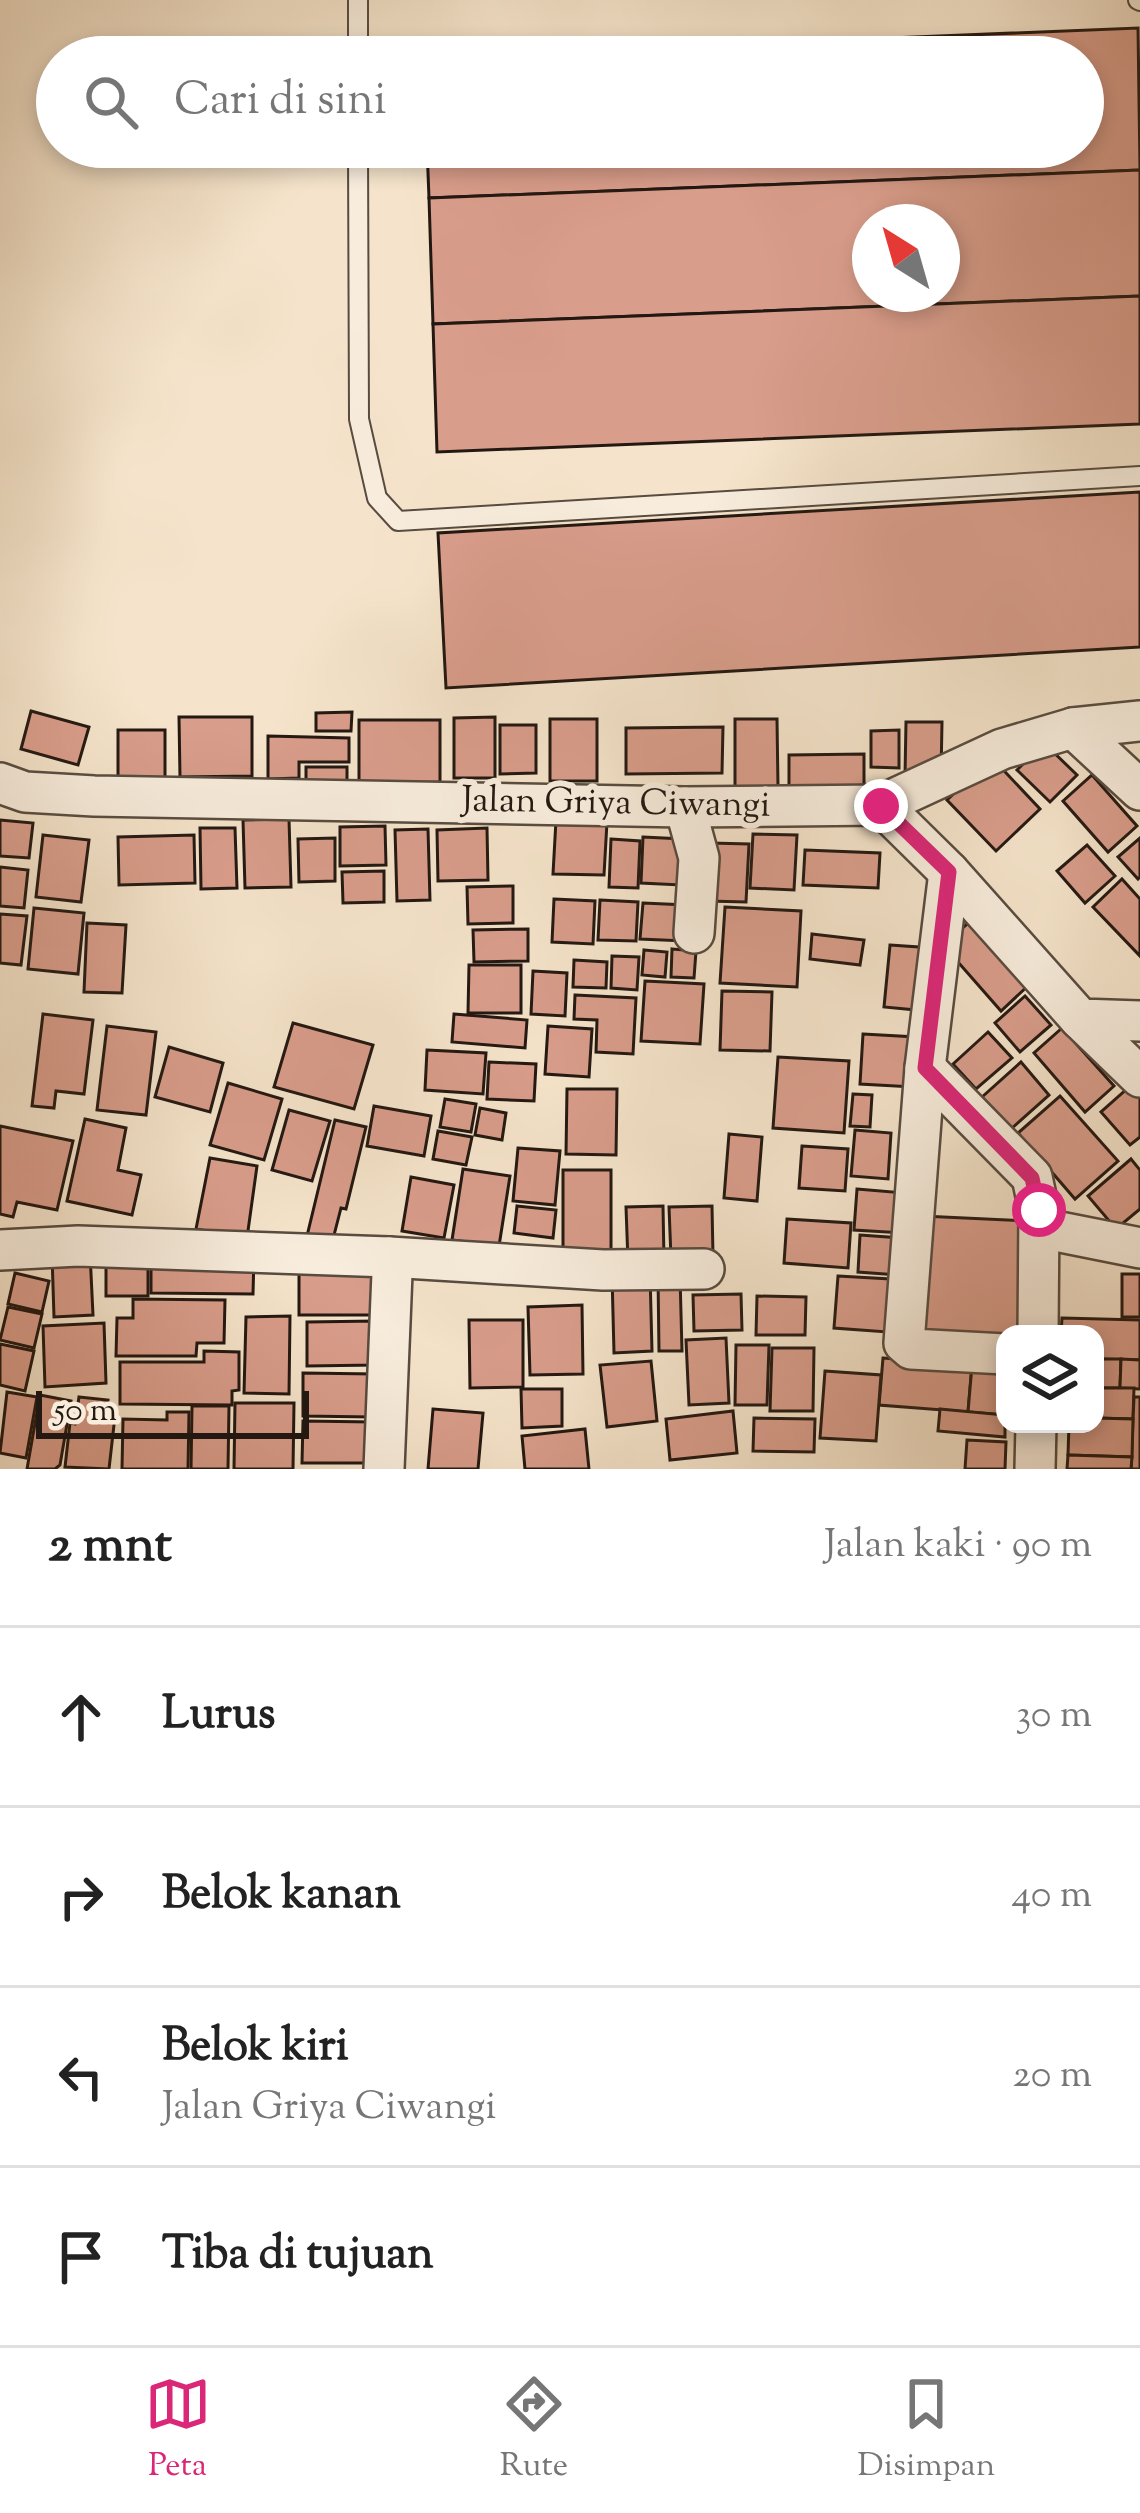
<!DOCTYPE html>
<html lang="id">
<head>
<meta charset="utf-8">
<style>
	:root { --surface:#fff; --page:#f2f2f2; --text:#222; --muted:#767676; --line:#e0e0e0; --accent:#db2777 }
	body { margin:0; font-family:"Sorts Mill Goudy",serif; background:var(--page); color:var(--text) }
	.controls { position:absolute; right:36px; bottom:36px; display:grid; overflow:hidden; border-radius:24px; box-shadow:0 6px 18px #0003 }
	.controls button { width:108px; height:108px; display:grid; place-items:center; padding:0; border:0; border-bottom:3px solid var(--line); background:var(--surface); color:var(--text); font:60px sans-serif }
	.compass { position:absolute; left:852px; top:204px; width:108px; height:108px; border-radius:50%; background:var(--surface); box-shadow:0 6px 18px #0003; rotate:323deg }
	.scale { position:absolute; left:36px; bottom:30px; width:273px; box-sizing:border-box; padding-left:12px; border:6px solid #231812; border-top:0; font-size:33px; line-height:42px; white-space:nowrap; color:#231812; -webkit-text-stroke:9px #f8eddd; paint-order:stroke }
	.stop { position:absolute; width:36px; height:36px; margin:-27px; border:9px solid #db2777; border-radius:50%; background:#fff }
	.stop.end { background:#db2777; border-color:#fff; box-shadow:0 3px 12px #0008 }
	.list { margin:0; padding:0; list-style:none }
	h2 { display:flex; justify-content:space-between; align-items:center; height:156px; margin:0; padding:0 48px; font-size:51px }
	h2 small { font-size:39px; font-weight:400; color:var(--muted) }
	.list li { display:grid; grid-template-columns:78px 1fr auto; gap:36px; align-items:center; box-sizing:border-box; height:180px; padding:0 48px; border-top:3px solid var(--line) }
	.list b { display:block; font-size:45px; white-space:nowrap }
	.list p { margin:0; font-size:39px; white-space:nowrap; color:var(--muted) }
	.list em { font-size:39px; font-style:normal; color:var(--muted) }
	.icon { flex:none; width:66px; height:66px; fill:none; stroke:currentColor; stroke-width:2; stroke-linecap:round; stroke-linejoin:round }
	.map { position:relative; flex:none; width:1140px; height:1469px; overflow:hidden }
	.search { position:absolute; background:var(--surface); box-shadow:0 6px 18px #0003; left:36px; right:36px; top:36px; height:132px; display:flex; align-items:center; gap:30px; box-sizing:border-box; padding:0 42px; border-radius:66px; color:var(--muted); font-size:45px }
	.sheet { height:876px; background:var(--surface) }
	nav { display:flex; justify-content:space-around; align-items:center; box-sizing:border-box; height:168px; border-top:3px solid var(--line); background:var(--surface); font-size:33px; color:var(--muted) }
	nav a { display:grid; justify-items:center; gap:6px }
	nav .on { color:var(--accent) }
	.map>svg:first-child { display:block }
	.building { fill:#d99d8b; stroke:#231812; stroke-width:3; fill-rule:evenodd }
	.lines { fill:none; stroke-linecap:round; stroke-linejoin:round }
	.lane-casing { stroke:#584b40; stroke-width:22 }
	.street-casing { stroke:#584b40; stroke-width:44 }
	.lane { stroke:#f8eddd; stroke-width:18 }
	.street { stroke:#f8eddd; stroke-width:39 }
	.route { stroke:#db2777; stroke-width:15 }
	.labels { text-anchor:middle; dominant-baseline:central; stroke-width:12; stroke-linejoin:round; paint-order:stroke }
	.street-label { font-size:36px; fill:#231812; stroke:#f8eddd }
</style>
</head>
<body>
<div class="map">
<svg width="1140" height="1469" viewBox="0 0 1140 1469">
	<rect width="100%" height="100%" fill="#f5e4cb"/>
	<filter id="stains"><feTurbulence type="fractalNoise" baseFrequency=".00167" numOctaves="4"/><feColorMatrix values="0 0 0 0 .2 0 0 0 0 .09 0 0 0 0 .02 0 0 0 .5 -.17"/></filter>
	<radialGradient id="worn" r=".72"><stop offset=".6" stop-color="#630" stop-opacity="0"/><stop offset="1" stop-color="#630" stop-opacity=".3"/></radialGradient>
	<g class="building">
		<path d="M1138,28L1140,170L429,198L427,147H1083V57H424Z"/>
		<path d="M1140,170V296L433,324L429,198ZM870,222H942V294H870Z"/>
		<path d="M1140,296V424L437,452L433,324Z"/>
		<path d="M1140,492V647L446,688L438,533Z"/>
		<path d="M31,711L89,727L78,765L21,749Z"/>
		<path d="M352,712L351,731H316V713Z"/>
		<path d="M179,717H252V776L180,777Z"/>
		<path d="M495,717V778H454V718Z"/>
		<rect x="550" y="719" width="47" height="62"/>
		<path d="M735,719H777L778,787L735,788Z"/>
		<path d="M359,720H440V782L359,783Z"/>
		<path d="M906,722H942L941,776H905Z"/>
		<path d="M500,725H536V773L500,774Z"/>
		<path d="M723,727L722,773L626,774V728Z"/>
		<rect x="118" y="730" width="47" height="51"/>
		<path d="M899,730V768L871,767V731Z"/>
		<path d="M268,736L349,738V762H299V778L268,779Z"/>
		<path d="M1044,743L1077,775L1050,802L1017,770Z"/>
		<path d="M864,754V791H789V755Z"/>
		<path d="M992,758L1040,809L996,851L947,800Z"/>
		<path d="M306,767H347V788L306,789Z"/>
		<path d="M1092,775L1137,826L1108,852L1063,801Z"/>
		<path d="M289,819L291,887L245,888L243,820Z"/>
		<path d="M0,820L33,823L29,858L0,856Z"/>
		<path d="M556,820L607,822L604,875L553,874Z"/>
		<path d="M385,826L386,865L340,866V827Z"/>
		<path d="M200,828H235L237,888L201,889Z"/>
		<path d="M487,828L488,880L438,881L437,830Z"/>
		<path d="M428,829L430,900L397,901L395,830Z"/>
		<path d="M753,834L797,835L794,890L750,888Z"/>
		<path d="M43,835L89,840L81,902L36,897Z"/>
		<path d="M194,835L195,883L119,885L118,837Z"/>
		<path d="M643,837L683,839L681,885L641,883Z"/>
		<path d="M335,838V881L299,882L298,839Z"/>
		<path d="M1140,838V877L1138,879L1118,857Z"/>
		<path d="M611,839L640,841L638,888L609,887Z"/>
		<path d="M710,843L749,844L746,902L708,901Z"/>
		<path d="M1087,845L1115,876L1085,903L1057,871Z"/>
		<path d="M805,850L880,853L878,888L803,885Z"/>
		<path d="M0,867L28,870L24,908L0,906Z"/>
		<path d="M384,871V902L343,903L342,872Z"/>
		<path d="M1122,879L1140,899V956L1093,907Z"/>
		<path d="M513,886V923L468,924L467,887Z"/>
		<path d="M554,899L595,901L593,944L552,942Z"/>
		<path d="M600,900L638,902L636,941L598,940Z"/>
		<path d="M643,903L686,905L685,941L640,939Z"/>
		<path d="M725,907L801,911L797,987L720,983Z"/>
		<path d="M34,908L84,913L78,974L28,969Z"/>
		<path d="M0,914L27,916L21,965L0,963Z"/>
		<path d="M975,917L1032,982L1001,1011L943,945Z"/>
		<path d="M87,923L126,925L122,993L84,992Z"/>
		<path d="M528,929V961L474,962L473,930Z"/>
		<path d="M812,934L864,940L860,965L810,959Z"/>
		<path d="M890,945L933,948L927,1011L884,1007Z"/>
		<path d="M672,949L696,951L694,978L671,977Z"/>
		<path d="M644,950L667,952L665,977L642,975Z"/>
		<path d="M612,956L639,957L637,990L611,988Z"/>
		<path d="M574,960L607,962L606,988L573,987Z"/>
		<path d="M469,965H521V1013H468Z"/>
		<path d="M533,971L567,973L565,1016L531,1014Z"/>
		<path d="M645,981L704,984L700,1044L641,1041Z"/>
		<path d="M722,991L772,992L770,1051L720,1050Z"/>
		<path d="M575,995L636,998L633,1054L596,1052L597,1020L574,1019Z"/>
		<path d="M1025,996L1051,1025L1020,1052L995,1023Z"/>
		<path d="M43,1014L93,1020L84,1094L56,1091L54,1108L32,1106Z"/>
		<path d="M454,1014L527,1020L525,1048L452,1042Z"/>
		<path d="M293,1023L373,1045L354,1109L274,1087Z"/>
		<path d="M107,1026L156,1032L146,1115L97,1110Z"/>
		<path d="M548,1026L592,1029L589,1077L545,1074Z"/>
		<path d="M1062,1028L1114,1086L1085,1112L1034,1053Z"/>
		<path d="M988,1032L1012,1058L976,1089L953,1064Z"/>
		<path d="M863,1034L916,1037L913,1087L860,1084Z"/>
		<path d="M169,1047L223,1063L210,1112L155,1097Z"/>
		<path d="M427,1050L486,1053L483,1094L425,1090Z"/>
		<path d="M778,1057L849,1061L844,1133L773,1128Z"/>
		<path d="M489,1062L536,1064L534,1101L487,1099Z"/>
		<path d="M1021,1062L1049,1095L1011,1129L982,1097Z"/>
		<path d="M1137,1080L1140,1083V1137L1130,1145L1101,1112Z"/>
		<path d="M228,1083L282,1099L264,1160L210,1145Z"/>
		<path d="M567,1089H617L616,1155L566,1154Z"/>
		<path d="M853,1094L872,1095L870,1127L850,1126Z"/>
		<path d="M1060,1096L1118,1161L1075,1199L1018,1133Z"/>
		<path d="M445,1099L476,1104L471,1132L440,1127Z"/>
		<path d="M374,1106L431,1116L424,1156L367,1146Z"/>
		<path d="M480,1108L506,1113L502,1140L475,1135Z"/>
		<path d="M289,1110L330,1121L312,1181L272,1170Z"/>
		<path d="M85,1119L126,1128L118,1170L141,1175L132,1215L67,1201Z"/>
		<path d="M335,1120L366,1127L346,1209L341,1208L332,1243L307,1236Z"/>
		<path d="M0,1126L73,1141L57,1210L17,1202L13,1217L0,1214Z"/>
		<path d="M855,1130L891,1133L888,1179L851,1176Z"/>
		<path d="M438,1131L472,1137L466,1165L433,1159Z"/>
		<path d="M729,1134L762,1137L757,1201L724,1198Z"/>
		<path d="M802,1146L848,1149L845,1191L799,1188Z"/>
		<path d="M518,1148L560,1151L555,1205L513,1201Z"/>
		<path d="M210,1158L257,1166L247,1238L196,1229Z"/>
		<path d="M1131,1159L1140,1170V1209L1116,1229L1088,1196Z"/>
		<path d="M463,1169L510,1176L499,1246L452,1240Z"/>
		<rect x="563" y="1170" width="48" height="86"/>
		<path d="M411,1177L454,1185L444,1238L402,1231Z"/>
		<path d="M857,1189L905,1193L903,1233L854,1230Z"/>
		<path d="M517,1206L556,1210L553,1238L514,1233Z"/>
		<path d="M663,1206L664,1260L628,1262L626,1207Z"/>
		<path d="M712,1206L713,1256L671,1258L669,1207Z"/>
		<path d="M922,1216L1026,1221L1019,1334H1005V1346L915,1341Z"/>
		<path d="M787,1219L851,1223L848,1268L784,1263Z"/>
		<path d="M860,1235L901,1238L898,1275L858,1272Z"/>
		<path d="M90,1253L93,1315L54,1317L52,1255Z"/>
		<path d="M151,1255L254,1256L253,1294L151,1293Z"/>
		<rect x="106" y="1258" width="42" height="38"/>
		<path d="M299,1261H372L373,1315H299Z"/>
		<path d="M15,1273L49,1281L42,1312L8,1304Z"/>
		<path d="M650,1273L652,1351L614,1353L612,1275Z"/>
		<rect x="1122" y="1274" width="18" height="43"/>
		<path d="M680,1276L682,1351H659L658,1277Z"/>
		<path d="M838,1276L890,1279L887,1332L834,1328Z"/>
		<path d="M741,1294L742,1330L694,1331L693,1295Z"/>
		<path d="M757,1296L806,1297L805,1335H756Z"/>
		<path d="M133,1299L225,1300L224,1343H197L196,1356H116L117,1318H133Z"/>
		<path d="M582,1305L583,1374L530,1375L528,1307Z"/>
		<path d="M8,1307L42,1314L34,1348L0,1340Z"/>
		<path d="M290,1316L289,1394L244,1393L246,1317Z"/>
		<path d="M1062,1318L1140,1320V1360L1095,1359V1334H1061Z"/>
		<path d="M469,1320H523V1387L470,1388Z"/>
		<path d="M375,1321V1365L307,1366V1322Z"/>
		<path d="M104,1323L106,1383L45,1387L43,1326Z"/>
		<path d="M726,1338L729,1403L689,1405L686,1340Z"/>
		<path d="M0,1344L34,1351L25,1391L0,1385Z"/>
		<path d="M736,1345H769L767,1405H735Z"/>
		<path d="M772,1348H814L813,1411H770Z"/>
		<path d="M204,1351L239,1352V1390L232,1391V1405L120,1404V1362H204Z"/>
		<path d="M883,1358L972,1365L968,1412L879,1405Z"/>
		<path d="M1097,1359H1121L1120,1388H1096Z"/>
		<path d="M1121,1359L1140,1360V1389L1120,1388Z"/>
		<path d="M651,1361L657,1421L607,1427L600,1365Z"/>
		<path d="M972,1365L1005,1367V1415L968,1412Z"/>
		<path d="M825,1371L881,1375L876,1441L820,1438Z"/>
		<path d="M303,1373L374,1374L373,1417L303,1416Z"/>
		<path d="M1095,1388H1134L1133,1419L1095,1418Z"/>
		<path d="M521,1389H562V1426L522,1428Z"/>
		<path d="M7,1392L37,1397L26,1458L0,1453Z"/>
		<path d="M40,1395L71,1401L60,1465L55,1469H27Z"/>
		<path d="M79,1397L108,1400L106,1415L115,1416L109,1469L65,1467L70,1423L75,1424Z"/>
		<path d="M1134,1397H1140V1469H1131Z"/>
		<path d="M235,1403H294L293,1469H234Z"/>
		<path d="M192,1406H229L228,1469H191Z"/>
		<path d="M433,1409L483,1413L478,1469H428Z"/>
		<path d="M940,1409L1005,1415V1437L938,1431Z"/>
		<path d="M733,1411L737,1453L670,1460L666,1419Z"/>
		<path d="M167,1412H189L188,1469H122L123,1419L167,1420Z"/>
		<path d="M754,1418L815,1419L814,1452L753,1451Z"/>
		<path d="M1095,1418L1133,1419L1132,1457L1068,1455L1069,1424H1095Z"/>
		<path d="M303,1421L373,1422L372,1463H302Z"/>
		<path d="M585,1429L589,1469H525L522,1436Z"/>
		<path d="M967,1440L1006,1442L1005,1469H965Z"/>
		<path d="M1068,1455L1132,1457L1131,1469H1067Z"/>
	</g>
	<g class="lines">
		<defs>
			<g id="lane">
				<path d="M1138,0L1140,1"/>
				<path d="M358,57V0"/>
				<path d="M358,147L359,419L377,498L398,521L1140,476"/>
			</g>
			<g id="street">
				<path d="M1073,728L1140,790"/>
				<path d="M0,783L25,792L94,796L685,807L881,805L949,872L1080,1019L1140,1021"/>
				<path d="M881,805L1002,749L1073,728L1140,721"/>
				<path d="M685,807L699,858L694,933"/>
				<path d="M949,872L925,1068L904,1343L911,1349L1005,1354"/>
				<path d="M1080,1019L1140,1077"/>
				<path d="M925,1068L1032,1177L1039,1210L1038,1334"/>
				<path d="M1040,1228L1140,1248"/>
				<path d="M0,1250L78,1246L389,1257L392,1273L384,1469"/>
				<path d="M389,1257L603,1270L704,1269"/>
				<path d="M1035,1469L1036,1424"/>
			</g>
		</defs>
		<use href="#lane" class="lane-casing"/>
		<use href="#street" class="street-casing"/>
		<use href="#lane" class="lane"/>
		<use href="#street" class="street"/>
	</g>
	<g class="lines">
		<path class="route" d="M881,806L949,872L925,1068L1032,1178L1039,1210"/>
	</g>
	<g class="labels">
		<g class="street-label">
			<text transform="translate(616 804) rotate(1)">Jalan Griya Ciwangi</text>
		</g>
	</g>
	<rect width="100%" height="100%" filter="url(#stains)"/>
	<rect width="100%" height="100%" fill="url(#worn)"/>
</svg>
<div class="controls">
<button><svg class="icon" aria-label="layers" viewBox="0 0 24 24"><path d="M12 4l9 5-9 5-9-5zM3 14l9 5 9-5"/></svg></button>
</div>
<svg class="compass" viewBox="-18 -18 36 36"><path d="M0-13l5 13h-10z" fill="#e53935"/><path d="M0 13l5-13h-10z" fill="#767676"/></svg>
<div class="scale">50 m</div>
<div class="stop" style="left:1039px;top:1210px"></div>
<div class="stop end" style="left:881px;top:806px"></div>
<div class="search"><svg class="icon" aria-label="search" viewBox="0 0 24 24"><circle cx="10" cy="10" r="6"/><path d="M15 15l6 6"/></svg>Cari di sini</div>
</div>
<section class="sheet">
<h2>2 mnt<small>Jalan kaki · 90 m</small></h2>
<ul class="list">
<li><svg class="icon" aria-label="ahead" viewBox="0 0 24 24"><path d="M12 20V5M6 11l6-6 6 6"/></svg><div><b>Lurus</b></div><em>30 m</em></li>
<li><svg class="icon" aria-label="right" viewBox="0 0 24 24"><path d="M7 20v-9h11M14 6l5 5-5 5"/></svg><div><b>Belok kanan</b></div><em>40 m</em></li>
<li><svg class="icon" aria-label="left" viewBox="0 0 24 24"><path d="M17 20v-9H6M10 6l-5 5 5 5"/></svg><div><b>Belok kiri</b><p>Jalan Griya Ciwangi</p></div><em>20 m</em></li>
<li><svg class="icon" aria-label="arrive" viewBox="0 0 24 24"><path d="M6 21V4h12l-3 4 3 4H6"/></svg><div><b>Tiba di tujuan</b></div></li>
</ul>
</section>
<nav>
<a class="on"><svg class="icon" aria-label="map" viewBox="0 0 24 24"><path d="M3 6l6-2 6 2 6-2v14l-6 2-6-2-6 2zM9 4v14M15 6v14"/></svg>Peta</a>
<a><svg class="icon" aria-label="directions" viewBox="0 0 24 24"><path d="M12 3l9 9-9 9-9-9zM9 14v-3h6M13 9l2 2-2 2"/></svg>Rute</a>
<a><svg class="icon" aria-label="saved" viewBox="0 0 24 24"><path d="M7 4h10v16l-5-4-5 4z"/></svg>Disimpan</a>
</nav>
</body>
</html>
